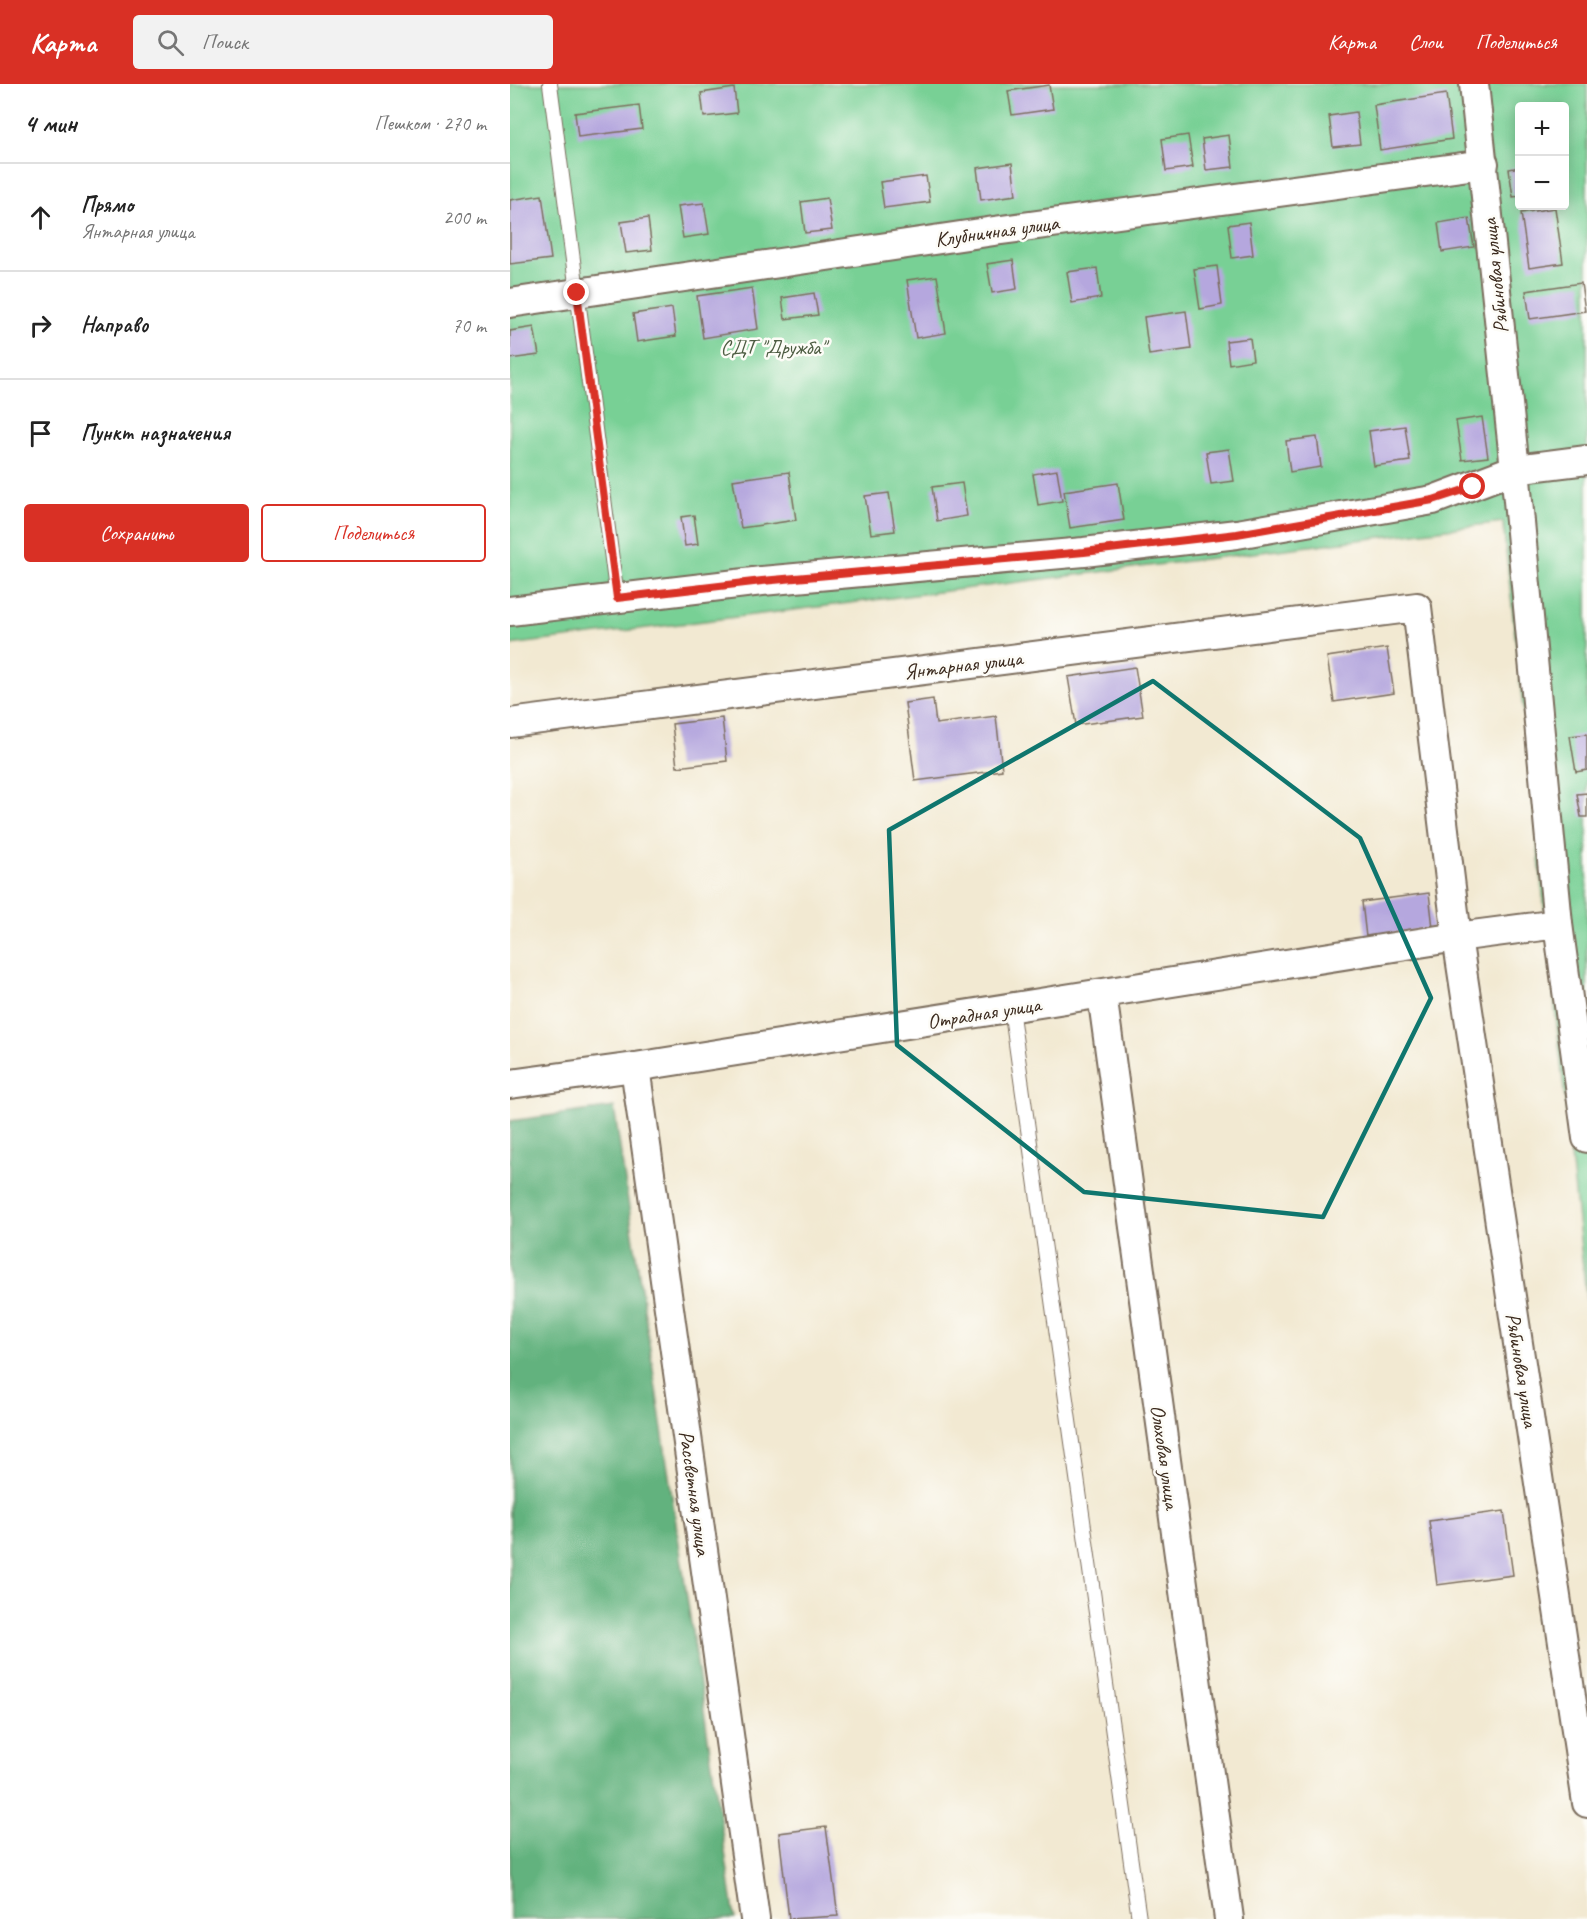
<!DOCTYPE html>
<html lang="ru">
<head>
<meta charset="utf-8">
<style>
	:root { --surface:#fff; --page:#f2f2f2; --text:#222; --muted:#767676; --line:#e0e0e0; --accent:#d93025 }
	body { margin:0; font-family:Caveat,sans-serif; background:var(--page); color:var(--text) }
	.controls { position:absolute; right:18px; top:18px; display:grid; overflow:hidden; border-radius:6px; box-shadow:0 3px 15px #0003 }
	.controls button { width:54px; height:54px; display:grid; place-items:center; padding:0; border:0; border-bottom:2px solid var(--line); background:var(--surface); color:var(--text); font:30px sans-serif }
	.stop { position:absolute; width:18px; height:18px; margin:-14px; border:4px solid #d93025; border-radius:50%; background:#fff }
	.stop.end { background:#d93025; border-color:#fff; box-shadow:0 2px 6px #0008 }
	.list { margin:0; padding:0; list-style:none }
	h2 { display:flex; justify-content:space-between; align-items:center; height:78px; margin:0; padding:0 24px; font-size:26px }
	h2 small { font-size:20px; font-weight:400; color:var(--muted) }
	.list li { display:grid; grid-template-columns:39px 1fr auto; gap:18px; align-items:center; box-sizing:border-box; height:108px; padding:0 24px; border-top:2px solid var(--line) }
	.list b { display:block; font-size:22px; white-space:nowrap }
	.list p { margin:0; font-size:20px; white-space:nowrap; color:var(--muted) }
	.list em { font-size:20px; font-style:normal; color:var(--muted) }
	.actions { display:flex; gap:12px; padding:18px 24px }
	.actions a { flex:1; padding:14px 0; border:2px solid var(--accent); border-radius:6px; text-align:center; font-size:21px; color:var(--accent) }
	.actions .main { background:var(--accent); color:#fff }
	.icon { flex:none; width:33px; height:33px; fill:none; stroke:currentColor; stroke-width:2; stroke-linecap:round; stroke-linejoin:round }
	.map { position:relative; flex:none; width:1077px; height:1835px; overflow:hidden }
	header { display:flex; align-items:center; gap:36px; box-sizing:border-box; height:84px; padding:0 30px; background:var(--accent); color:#fff }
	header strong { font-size:28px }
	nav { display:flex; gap:33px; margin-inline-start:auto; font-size:21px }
	.search { width:420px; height:54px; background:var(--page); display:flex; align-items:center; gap:15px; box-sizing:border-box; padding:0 21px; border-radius:6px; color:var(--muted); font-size:22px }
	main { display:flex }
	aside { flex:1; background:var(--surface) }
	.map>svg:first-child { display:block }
	.green { fill:#78d095; stroke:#5a7d5a; stroke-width:1.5; fill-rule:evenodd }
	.forest { fill:#62b27e; stroke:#4e6e4e; stroke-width:1.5 }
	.building { fill:#b5a7de }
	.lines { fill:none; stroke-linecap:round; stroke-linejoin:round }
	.service-casing { stroke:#7b6d5d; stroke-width:16 }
	.minor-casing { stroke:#7b6d5d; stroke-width:32 }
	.service { stroke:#fff; stroke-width:14 }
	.minor { stroke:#fff; stroke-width:28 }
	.route { stroke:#d93025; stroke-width:8 }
	.marked { fill:none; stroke:#0f766e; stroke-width:4.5; stroke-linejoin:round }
	.labels { text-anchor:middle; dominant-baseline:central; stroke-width:5; stroke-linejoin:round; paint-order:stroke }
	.street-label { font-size:21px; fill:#3b2a1e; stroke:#fdfcf7 }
	.park-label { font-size:21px; fill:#4d5c42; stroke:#fdfcf7 }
</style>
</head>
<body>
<header>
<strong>Карта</strong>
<div class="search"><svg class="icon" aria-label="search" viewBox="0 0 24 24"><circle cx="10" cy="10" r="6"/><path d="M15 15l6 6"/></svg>Поиск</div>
<nav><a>Карта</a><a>Слои</a><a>Поделиться</a></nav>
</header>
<main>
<aside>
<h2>4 мин<small>Пешком · 270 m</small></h2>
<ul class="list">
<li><svg class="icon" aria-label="ahead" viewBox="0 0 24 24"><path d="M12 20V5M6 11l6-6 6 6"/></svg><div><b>Прямо</b><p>Янтарная улица</p></div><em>200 m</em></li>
<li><svg class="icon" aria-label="right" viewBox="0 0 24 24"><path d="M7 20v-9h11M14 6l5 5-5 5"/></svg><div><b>Направо</b></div><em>70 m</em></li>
<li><svg class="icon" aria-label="arrive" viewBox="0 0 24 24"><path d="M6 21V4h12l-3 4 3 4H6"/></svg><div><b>Пункт назначения</b></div></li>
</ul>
<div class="actions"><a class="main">Сохранить</a><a>Поделиться</a></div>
</aside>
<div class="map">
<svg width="1077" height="1835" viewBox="0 0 1077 1835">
	<rect width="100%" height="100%" fill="#fdfcf7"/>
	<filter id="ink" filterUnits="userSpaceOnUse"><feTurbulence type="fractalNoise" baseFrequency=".0167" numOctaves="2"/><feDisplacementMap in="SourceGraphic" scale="12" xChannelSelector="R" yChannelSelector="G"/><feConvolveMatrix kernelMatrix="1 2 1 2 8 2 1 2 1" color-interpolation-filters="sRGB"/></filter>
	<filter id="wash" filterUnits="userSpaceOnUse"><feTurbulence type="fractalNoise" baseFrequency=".008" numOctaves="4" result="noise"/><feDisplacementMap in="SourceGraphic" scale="24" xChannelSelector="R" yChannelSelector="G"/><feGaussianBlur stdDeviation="1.35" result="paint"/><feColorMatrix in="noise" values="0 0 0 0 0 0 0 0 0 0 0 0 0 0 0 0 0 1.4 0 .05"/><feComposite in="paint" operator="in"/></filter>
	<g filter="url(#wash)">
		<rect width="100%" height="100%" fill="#f2e9d2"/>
		<path class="green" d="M0,0H1077V1220L993,438L0,561ZM1010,22H1054V122H1010Z"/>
		<path class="forest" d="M104,1023L225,1835H0V1037Z"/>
		<g id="blocks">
			<g class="building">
				<path d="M539,1L543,25L502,31L498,7Z"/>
				<path d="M224,4L227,29L194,33L191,9Z"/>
				<path d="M936,10L942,55L870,66L864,21Z"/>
				<path d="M129,21L132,45L68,53L65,29Z"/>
				<path d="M846,28L850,60L823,63L819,32Z"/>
				<path d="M678,51L683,83L656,87L652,55Z"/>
				<path d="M719,51L723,83L696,86L692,55Z"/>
				<path d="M502,79L506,111L471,116L467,84Z"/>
				<path d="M1010,83V112L1003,113L999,85Z"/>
				<path d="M416,92L420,118L374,124L370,98Z"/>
				<path d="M32,111L41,175L0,180V116Z"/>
				<path d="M317,114L322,146L295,149L291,118Z"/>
				<path d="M194,119L199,150L173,154L168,122Z"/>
				<path d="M1045,124L1053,179L1019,184L1011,129Z"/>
				<path d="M138,134L142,166L116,169L111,138Z"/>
				<path d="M959,134L964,163L932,168L928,139Z"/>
				<path d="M739,138L743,171L722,174L718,141Z"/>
				<path d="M503,176L507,205L482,209L477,180Z"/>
				<path d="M707,182L712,221L690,225L684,185Z"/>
				<path d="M587,184L591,214L562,219L557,188Z"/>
				<path d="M427,192L436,249L406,254L397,196Z"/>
				<path d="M1071,199L1075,227L1020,235L1016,207Z"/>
				<path d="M242,204L248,245L193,254L187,212Z"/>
				<path d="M304,209L308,231L275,235L272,214Z"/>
				<path d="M162,224L166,252L127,258L123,230Z"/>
				<path d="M676,227L681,265L639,271L634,233Z"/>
				<path d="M24,243L29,271L0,275V247Z"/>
				<path d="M740,254L743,276L719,280L716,257Z"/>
				<path d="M972,333L978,373L952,376L946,337Z"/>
				<path d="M895,342L900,377L864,382L859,347Z"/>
				<path d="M807,353L811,383L780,388L776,357Z"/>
				<path d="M719,365L724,397L701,400L696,368Z"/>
				<path d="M547,386L552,417L528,421L523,390Z"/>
				<path d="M279,388L286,436L231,444L223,396Z"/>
				<path d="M452,399L457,432L427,437L422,403Z"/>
				<path d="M608,399L614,436L560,444L554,407Z"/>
				<path d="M379,409L385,447L361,450L355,412Z"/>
				<path d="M184,431L188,460L175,462L171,433Z"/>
				<path d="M877,564L884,609L824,618L817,573Z"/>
				<path d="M625,583L633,632L566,641L558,593Z"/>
				<path d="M423,615L426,640L486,632L492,686L405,697L395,619Z"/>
				<path d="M212,634L217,677L167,683L162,640Z"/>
				<path d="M1077,650V686L1066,688L1060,652Z"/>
				<path d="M1077,709V733H1071L1067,710Z"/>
				<path d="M919,809L923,844L856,853L852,818Z"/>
				<path d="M994,1427L1003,1491L927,1501L919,1437Z"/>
				<path d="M316,1743L328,1832L279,1835L269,1749Z"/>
			</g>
		</g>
	</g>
	<g filter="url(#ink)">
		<use href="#blocks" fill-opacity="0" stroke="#7b6d5d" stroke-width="1.5"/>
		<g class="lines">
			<defs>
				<g id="service">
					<path d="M40,0L107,514"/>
					<path d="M501,924L629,1835"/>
				</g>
				<g id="minor">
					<path d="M964,0L1005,385L1048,840L1077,1054"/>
					<path d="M0,219L484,147L974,80"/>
					<path d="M0,527L252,497L574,468L727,450L923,416L1005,385L1077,376"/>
					<path d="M0,639L907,523L947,853L1077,1719"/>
					<path d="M592,910L719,1835"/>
					<path d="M125,983L245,1835"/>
					<path d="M0,1000L125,983L947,853L1048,840"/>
				</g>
			</defs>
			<use href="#service" class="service-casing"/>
			<use href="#minor" class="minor-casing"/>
			<use href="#service" class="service"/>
			<use href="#minor" class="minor"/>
		</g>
	</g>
	<g class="lines" filter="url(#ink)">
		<path class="route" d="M67,209L107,514L252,497L574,468L727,450L923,416L963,403"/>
	</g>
	<path class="marked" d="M643,597L850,754L921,914L813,1133L574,1108L387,961L379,746Z"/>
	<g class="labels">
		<g class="street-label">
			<text transform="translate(487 147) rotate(-8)">Клубничная улица</text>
			<text transform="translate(985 192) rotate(-96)">Рябиновая улица</text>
			<text transform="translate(453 581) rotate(-7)">Янтарная улица</text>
			<text transform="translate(474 929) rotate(-9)">Отрадная улица</text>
			<text transform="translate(1012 1286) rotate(81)">Рябиновая улица</text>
			<text transform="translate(655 1373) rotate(82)">Ольховая улица</text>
			<text transform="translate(185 1409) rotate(82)">Рассветная улица</text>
		</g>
		<g class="park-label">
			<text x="263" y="263">СДТ "Дружба"</text>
		</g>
	</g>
</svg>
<div class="controls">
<button>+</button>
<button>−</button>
</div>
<div class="stop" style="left:963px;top:403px"></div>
<div class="stop end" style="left:67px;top:209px"></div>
</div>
</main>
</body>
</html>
